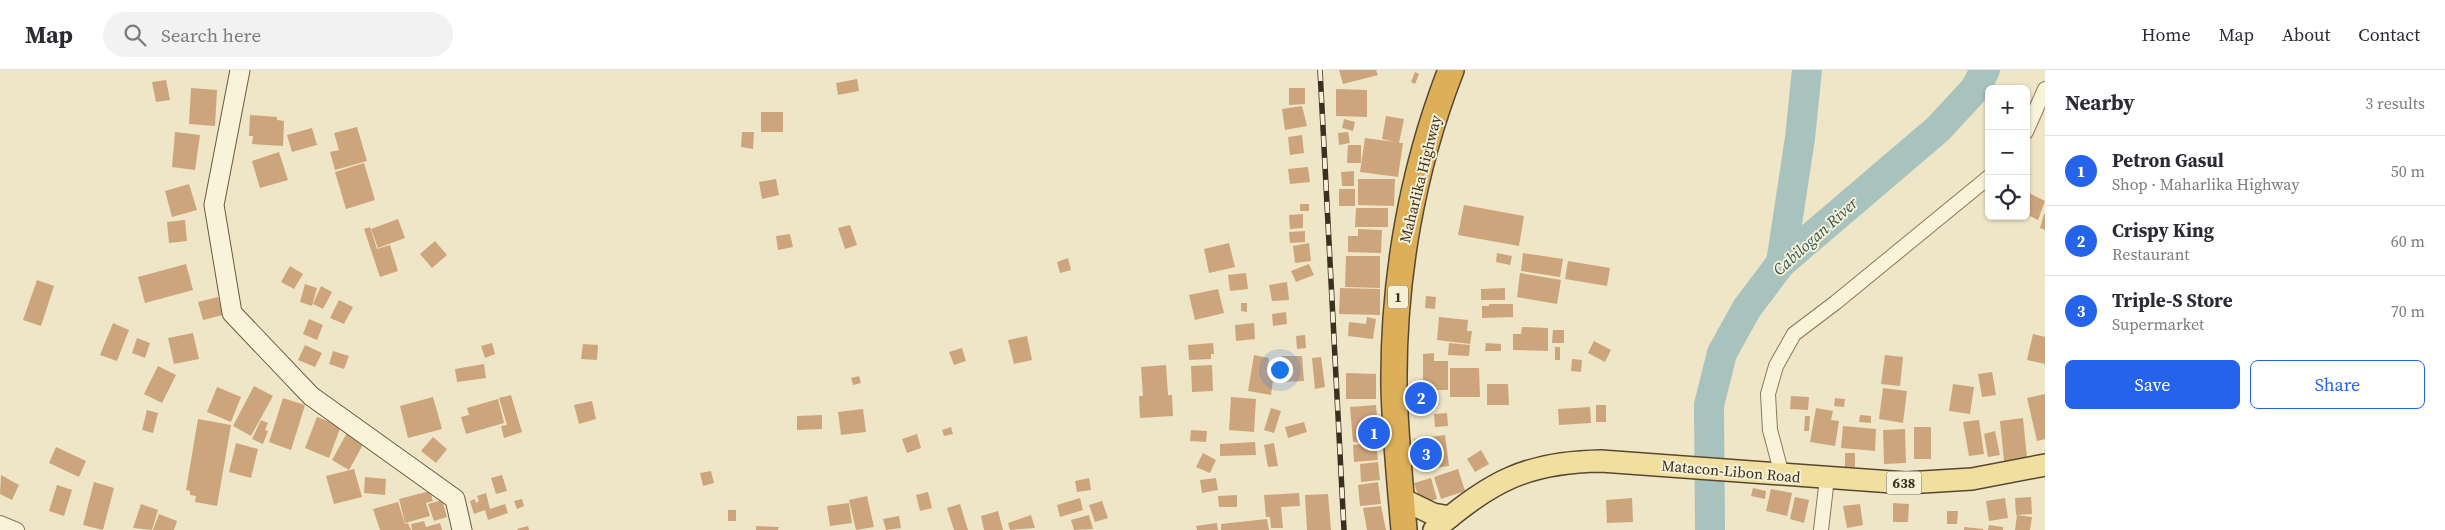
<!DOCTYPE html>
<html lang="en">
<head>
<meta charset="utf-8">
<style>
	:root { --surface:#fff; --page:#f2f2f3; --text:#2b2b33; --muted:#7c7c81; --line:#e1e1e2; --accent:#2563eb }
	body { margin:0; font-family:"Source Serif 4",serif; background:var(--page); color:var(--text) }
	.controls { position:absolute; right:15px; top:15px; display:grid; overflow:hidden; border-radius:8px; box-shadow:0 1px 4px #0004 }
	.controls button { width:45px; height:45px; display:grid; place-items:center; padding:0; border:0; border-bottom:1px solid var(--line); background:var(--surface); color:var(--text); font:25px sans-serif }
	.you { position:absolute; left:1279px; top:299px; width:18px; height:18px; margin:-12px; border:4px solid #fff; border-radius:50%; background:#1a73e8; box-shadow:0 0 0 8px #1a73e833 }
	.badge { display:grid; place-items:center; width:32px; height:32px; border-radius:50%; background:var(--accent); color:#fff; font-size:16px; font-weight:700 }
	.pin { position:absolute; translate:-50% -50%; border:2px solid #fff; box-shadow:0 1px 5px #0006 }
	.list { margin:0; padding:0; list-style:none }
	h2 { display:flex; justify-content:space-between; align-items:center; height:65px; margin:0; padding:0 20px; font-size:21px }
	h2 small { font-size:16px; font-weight:400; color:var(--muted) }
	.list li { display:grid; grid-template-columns:32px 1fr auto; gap:15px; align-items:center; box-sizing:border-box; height:70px; padding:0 20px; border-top:1px solid var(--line) }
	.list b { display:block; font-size:19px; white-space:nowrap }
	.list p { margin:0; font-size:16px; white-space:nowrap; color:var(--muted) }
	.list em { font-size:16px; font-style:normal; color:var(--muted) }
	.actions { display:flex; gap:10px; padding:15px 20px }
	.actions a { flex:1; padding:11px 0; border:1px solid var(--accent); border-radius:8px; text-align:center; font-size:18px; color:var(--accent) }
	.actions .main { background:var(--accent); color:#fff }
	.icon { flex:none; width:28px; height:28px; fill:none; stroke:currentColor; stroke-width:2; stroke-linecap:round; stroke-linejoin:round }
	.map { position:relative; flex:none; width:2045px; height:460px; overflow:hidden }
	header { display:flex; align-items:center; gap:30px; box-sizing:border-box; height:70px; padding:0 25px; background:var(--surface); border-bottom:1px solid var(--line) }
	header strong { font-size:24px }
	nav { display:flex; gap:28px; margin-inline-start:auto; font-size:18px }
	.search { width:350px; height:45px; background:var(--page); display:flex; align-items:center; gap:12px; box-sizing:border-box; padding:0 18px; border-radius:28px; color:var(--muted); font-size:19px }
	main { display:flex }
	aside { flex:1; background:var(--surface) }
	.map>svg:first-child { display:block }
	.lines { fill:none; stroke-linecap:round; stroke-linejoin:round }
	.river { stroke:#a8c2bd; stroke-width:30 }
	.building { fill:#cda57c }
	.street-casing { stroke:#8a795c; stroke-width:16 }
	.secondary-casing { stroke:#6c5a3f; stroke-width:21 }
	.primary-casing { stroke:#584730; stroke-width:24 }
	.highway-casing { stroke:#584730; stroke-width:28 }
	.street { stroke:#f9f3da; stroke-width:14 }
	.secondary { stroke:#f9f3da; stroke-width:19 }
	.primary { stroke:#f1df9f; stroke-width:21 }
	.highway { stroke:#ddaf58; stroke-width:25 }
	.rail-casing { stroke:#3b2f20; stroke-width:5.5 }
	.rail { stroke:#f6f0d6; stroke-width:4; stroke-dasharray:11; stroke-linecap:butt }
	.labels { text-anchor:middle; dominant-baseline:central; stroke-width:4; stroke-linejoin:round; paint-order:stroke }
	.shield { fill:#f6f0d6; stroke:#736957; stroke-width:1 }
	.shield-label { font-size:14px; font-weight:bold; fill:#3b2f20 }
	.street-label { font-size:15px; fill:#3b2f20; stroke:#f6f0d6 }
	.water-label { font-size:16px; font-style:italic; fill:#2f595a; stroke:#f6f0d6 }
</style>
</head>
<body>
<header>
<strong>Map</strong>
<div class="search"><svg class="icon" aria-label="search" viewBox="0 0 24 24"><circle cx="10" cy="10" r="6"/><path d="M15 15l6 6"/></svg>Search here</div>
<nav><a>Home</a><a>Map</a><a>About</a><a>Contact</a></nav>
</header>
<main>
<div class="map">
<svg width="2045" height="460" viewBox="0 0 2045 460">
	<rect width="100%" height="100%" fill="#efe6c7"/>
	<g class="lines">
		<g class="river">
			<path d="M1781,193L1800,68L1807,0"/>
			<path d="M1710,460L1709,335L1722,283L1747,238L1781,193L1938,59L1975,19L1985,0"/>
		</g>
	</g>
	<g class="building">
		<path d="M1339,0H1376L1378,5L1343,14Z"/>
		<path d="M1415,2L1419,4L1415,14L1411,12Z"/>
		<path d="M857,9L859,21L838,25L836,13Z"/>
		<path d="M166,10L170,30L156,32L152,12Z"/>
		<path d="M191,18L217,20L215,56L189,54Z"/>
		<path d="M1289,18H1305V34L1289,35Z"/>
		<path d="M1336,19L1367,20V47L1336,46Z"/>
		<path d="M1302,36L1307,56L1285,60L1282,39Z"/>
		<rect x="761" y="42" width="22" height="20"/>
		<path d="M250,45L277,47V50L284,51L283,76L252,74L253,66H249Z"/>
		<path d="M1386,46L1404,49L1399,73H1403L1398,107L1360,102L1365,68L1395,72L1382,69Z"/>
		<path d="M1344,49L1355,52L1353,61L1342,58Z"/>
		<path d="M357,57L367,91L335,100L330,82L339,80L334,63Z"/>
		<path d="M312,58L317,75L292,82L287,65Z"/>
		<path d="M175,62L200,65L195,100L172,97Z"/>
		<path d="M742,62H754L753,79L741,77Z"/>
		<path d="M1348,62L1350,73L1339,75L1338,63Z"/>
		<path d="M1302,65L1304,83L1290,85L1288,67Z"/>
		<path d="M1348,75H1361V93H1347Z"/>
		<path d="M279,82L288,110L260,118L252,91Z"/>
		<path d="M364,93L375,130L346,139L335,102Z"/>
		<path d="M1308,97L1310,112L1290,114L1288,99Z"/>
		<path d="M1354,101V116H1342L1341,102Z"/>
		<path d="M776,109L779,125L762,129L759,112Z"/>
		<path d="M1358,109H1395L1394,136L1358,135Z"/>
		<path d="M189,114L197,140L172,147L165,121Z"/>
		<rect x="1339" y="119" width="16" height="17"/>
		<path d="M2027,122L2045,131L2038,150L2026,144Z"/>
		<rect x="1300" y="134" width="9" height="7"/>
		<path d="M1464,135L1524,146L1519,176L1458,165Z"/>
		<path d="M1356,138H1388V157H1355Z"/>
		<path d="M1303,144V158L1290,159L1289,145Z"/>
		<path d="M2044,144H2045V160L2040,158Z"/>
		<path d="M398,149L405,168L378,178L371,159Z"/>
		<path d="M185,150L187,171L169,173L167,152Z"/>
		<path d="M850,155L857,175L845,179L838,158Z"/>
		<path d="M370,157L377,179L390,175L398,201L380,207L364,159Z"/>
		<path d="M1358,159L1382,160L1381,183L1348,182V166H1358Z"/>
		<path d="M1305,161V172L1290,173L1289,162Z"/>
		<path d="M790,164L793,177L778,180L776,166Z"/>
		<path d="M435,171L447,185L432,198L420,184Z"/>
		<path d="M1229,173L1235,197L1209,203L1204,179Z"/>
		<path d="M1309,173L1311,191L1295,193L1293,176Z"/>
		<path d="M1497,183L1512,186L1510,195L1496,192Z"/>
		<path d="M1523,183L1563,189L1560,207L1521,201Z"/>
		<path d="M1346,186H1380V218L1345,217Z"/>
		<path d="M1068,188L1071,200L1060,203L1057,192Z"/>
		<path d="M1568,191L1610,198L1607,216L1565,209Z"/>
		<path d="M186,194L193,220L145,233L138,207Z"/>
		<path d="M1309,194L1314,205L1296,212L1291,201Z"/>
		<path d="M290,196L303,204L294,219L281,212Z"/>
		<path d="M1246,203L1248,219L1230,221L1228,205Z"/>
		<path d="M1520,203L1561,210L1557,234L1517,227Z"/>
		<path d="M37,210L54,216L41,256L23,250Z"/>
		<path d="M1287,212L1289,230L1272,231L1269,215Z"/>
		<path d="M305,214L317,218L312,236L300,232Z"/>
		<path d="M321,216L332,222L323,239L313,234Z"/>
		<path d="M1340,218L1380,219V245L1339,244Z"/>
		<path d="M1505,218V230H1481V219Z"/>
		<path d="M1218,219L1224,243L1195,250L1189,225Z"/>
		<path d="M1426,226L1436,227L1435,239L1425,238Z"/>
		<path d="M218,227L223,245L203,250L198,232Z"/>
		<path d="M339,230L353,237L344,254L330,248Z"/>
		<path d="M1241,233H1247V242L1241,241Z"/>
		<path d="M1489,234H1513V247L1482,248V236H1489Z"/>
		<path d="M1286,242L1287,254L1273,256L1272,244Z"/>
		<path d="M1367,247L1376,249L1373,269L1348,266L1349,252L1366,254Z"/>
		<path d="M1439,247L1468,250L1467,261H1472L1470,274L1437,270Z"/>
		<path d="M309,249L323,255L317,270L303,264Z"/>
		<path d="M113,253L129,260L117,291L100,285Z"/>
		<path d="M1254,253L1255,269L1236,271L1235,255Z"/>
		<path d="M1522,257L1548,258V281L1513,280V264H1521Z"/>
		<path d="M1553,260H1564V273H1552Z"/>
		<path d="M193,263L199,289L174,294L168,268Z"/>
		<path d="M2033,264L2045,267V294L2027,290Z"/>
		<path d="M1305,265L1306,278L1297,279L1296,266Z"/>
		<path d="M1027,266L1032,290L1014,294L1008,270Z"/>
		<path d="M137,268L150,273L145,288L132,283Z"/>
		<path d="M1594,271L1611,280L1605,292L1588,283Z"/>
		<path d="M492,273L495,284L485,288L481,276Z"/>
		<path d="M1213,273L1214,284H1211V289L1189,290L1188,275Z"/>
		<path d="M1449,273L1470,275L1469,286L1448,285Z"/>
		<path d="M1486,273L1501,274V281H1485Z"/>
		<path d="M583,274L598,275L597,290L581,289Z"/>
		<path d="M305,275L322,283L315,297L298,290Z"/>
		<rect x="1555" y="277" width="5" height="13"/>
		<path d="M962,278L966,291L954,295L949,282Z"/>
		<path d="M333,281L349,286L344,299L329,294Z"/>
		<path d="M1434,283V291H1448V320H1423V284Z"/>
		<path d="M1254,285L1269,288L1268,295L1275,296L1271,325L1248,321Z"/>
		<path d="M1885,285L1903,287L1900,316L1881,314Z"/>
		<path d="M1282,286H1302L1304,311L1283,312Z"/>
		<path d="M1321,287L1325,317L1315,319L1312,288Z"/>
		<path d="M1572,289L1582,290L1581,302L1571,301Z"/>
		<path d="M484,294L486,308L457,312L455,299Z"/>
		<path d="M1166,295L1168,325H1172L1173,346L1140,348L1139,326H1143L1141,297Z"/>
		<path d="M1212,295L1213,321L1192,322L1191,296Z"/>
		<path d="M158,296L176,305L162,333L144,324Z"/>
		<path d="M1450,298H1479L1480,327H1450Z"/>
		<path d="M1992,302L1996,325L1982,327L1978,304Z"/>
		<path d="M1346,303L1376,304V329H1346Z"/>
		<path d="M859,306L861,313L853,315L851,308Z"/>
		<path d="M1487,314H1508L1509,335H1487Z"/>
		<path d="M1953,314L1974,317L1970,344L1949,341Z"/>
		<path d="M254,316L273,326L251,366L233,356Z"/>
		<path d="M217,317L241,327L231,352L207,342Z"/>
		<path d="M1883,318L1907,321L1903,353L1879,349Z"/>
		<path d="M2045,324V369L2037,371L2027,328Z"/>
		<path d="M511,325L522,362L504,368L501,356L507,355L499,328Z"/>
		<path d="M1791,326L1809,327L1808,340L1790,339Z"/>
		<path d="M433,327L442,359L408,368L400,336Z"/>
		<path d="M1231,327L1256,329L1254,362L1229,360Z"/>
		<path d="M283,328L305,335L291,380L269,372Z"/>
		<path d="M1835,328L1845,329L1844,337L1834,336Z"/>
		<path d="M498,329L504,353L466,364L461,347L469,345L467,338Z"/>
		<path d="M592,331L596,349L579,354L574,335Z"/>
		<path d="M1376,335L1379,370L1353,372L1350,337Z"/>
		<rect x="1596" y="335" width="10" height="17"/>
		<path d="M1590,337L1591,353L1559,355L1558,339Z"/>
		<path d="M1271,338L1281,341L1274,363L1264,360Z"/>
		<path d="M1816,338L1833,341L1831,350L1839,351L1835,376L1810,372Z"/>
		<path d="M863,339L866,362L841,365L838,342Z"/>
		<path d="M147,340L158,343L153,363L142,360Z"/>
		<path d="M1447,343L1448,356L1435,357L1434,344Z"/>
		<path d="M822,345V359L797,360V346Z"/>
		<path d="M1860,345L1871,346V353L1859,352Z"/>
		<path d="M1805,346H1810L1809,361H1804Z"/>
		<path d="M317,347L341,356L329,388L305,378Z"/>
		<path d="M2023,348L2027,388L2004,391L2000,351Z"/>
		<path d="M198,349L231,355L217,436L195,432L196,426L190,425V421L186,420Z"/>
		<path d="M261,350L268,353L265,360L268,361L263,374L252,369Z"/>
		<path d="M1979,350L1984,384L1969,386L1963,352Z"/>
		<path d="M1304,352L1307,362L1288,368L1285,357Z"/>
		<path d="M1843,356L1876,359L1875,381L1841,378Z"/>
		<path d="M951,357L953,364L944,366L942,360Z"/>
		<rect x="1914" y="357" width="17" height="32"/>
		<path d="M1905,359L1906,393L1884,394L1883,360Z"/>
		<path d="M1191,360L1207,361L1206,372L1190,371Z"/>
		<path d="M348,361L365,371L349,400L332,390Z"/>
		<path d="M1995,361L2000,385L1988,387L1984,364Z"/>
		<path d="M917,364L921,378L907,383L902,369Z"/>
		<path d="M1445,365L1449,396L1417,400L1414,369Z"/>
		<path d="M433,367L447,379L436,393L421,381Z"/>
		<path d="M1255,372L1256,385L1220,386V374Z"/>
		<path d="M236,373L258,379L251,408L229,402Z"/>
		<path d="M1274,373L1278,396L1268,397L1264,375Z"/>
		<path d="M1376,373L1378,390L1354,392L1353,375Z"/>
		<path d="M56,377L86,391L79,407L49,393Z"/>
		<path d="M1481,380L1489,394L1475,402L1467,389Z"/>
		<path d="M1203,383L1216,390L1210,403L1196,397Z"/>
		<rect x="1845" y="383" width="10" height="14"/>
		<path d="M1378,392L1380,410L1361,412L1360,394Z"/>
		<path d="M354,399L362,427L334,434L326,406Z"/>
		<path d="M1458,399L1465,421L1441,429L1434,407Z"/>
		<path d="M711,401L714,413L703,416L700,403Z"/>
		<path d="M1,405L19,415L12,430L0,424Z"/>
		<path d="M502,405L507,421L496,424L491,408Z"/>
		<path d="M365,407L386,409L385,425L364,423Z"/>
		<path d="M1089,408L1091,420L1077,422L1075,411Z"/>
		<path d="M1216,408L1218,420L1202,423L1200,410Z"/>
		<path d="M1431,408L1437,429L1421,434L1414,413Z"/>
		<path d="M94,412L114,418L103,460L83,455Z"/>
		<path d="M1378,412L1381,434L1360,436L1358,415Z"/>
		<path d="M57,415L72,420L64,446L49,441Z"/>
		<path d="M1753,418L1766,421L1765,429L1751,426Z"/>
		<path d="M1771,419L1792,423L1787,446L1766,441Z"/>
		<path d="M430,421L433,431L426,433L430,446L405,453L399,429Z"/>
		<path d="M928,422L932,438L920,441L916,425Z"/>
		<path d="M486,423L490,439L505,434L508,443L488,450L485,440L474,444L470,431L475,429L476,433L479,431L477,426Z"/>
		<path d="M1299,423L1300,436L1281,437L1283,458H1271L1270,447H1266L1264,425Z"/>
		<path d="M1328,424L1331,460H1307L1305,425Z"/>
		<path d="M1237,425V437H1219L1218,426Z"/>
		<path d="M867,426L874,457L856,460L849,430Z"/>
		<path d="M1795,427L1809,430L1804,453L1790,449Z"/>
		<path d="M2031,427L2032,444L2016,445L2015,428Z"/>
		<path d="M1080,428L1083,440L1060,447L1057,435Z"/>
		<path d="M1632,428L1633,452L1607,453L1606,430Z"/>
		<path d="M2005,428L2008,448L1989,451L1986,431Z"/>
		<path d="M522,429L524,436L517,439L514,431Z"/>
		<path d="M442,430L447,447L434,451L428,434Z"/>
		<path d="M1102,431L1108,448L1095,452L1089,435Z"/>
		<path d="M398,432L405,454L408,453L411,460H380L373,439Z"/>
		<path d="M849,433L852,453L830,456L827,436Z"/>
		<path d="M1893,433L1909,434L1908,452H1893Z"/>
		<path d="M141,434L158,440L152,460L133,458Z"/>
		<path d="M960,434L968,460H954L947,438Z"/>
		<path d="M1860,434L1863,455L1847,458L1843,436Z"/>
		<path d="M1381,436L1386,460H1367L1363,438Z"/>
		<rect x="728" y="440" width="8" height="11"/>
		<path d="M998,441L1003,460H984L981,446Z"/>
		<path d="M1947,441H1958L1957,454H1947Z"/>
		<path d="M159,444L177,451L174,460H153Z"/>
		<path d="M1031,445L1035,458L1010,460L1008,453Z"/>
		<path d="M1089,445L1093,459L1074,460L1071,450Z"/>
		<path d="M2017,445L2032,447L2030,460H2015Z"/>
		<path d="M899,446L901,458L886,460L883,449Z"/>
		<path d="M1267,449L1269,460H1221V454Z"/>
		<path d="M424,451L426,457L440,453L442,460H412L411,454Z"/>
		<path d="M1217,453L1218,460H1197L1196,456Z"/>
		<path d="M1989,455L2003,457V460H1988Z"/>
		<path d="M528,456L529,460H518L517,459Z"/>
		<path d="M756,456L779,457L778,460H756Z"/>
		<path d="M1964,457L1983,459V460H1964Z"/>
	</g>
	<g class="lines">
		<defs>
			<g id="street">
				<path d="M2026,62L2045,19"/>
				<path d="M1782,405L1770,360L1768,324L1776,296L1794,264L1835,233L1989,107"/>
				<path d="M0,453L17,460"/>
				<path d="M1821,460L1827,408"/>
			</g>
			<path id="secondary" d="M240,0L214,135L232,243L311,326L455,429L462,460"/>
			<g id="primary">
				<path d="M1402,429L1433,444L1450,447"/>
				<path d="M1434,460C1491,412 1525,392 1601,391L1906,413L1972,409L2045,395"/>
			</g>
			<path id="highway" d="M1404,460C1400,412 1395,364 1394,316C1393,209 1412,100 1451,0"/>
		</defs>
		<use href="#street" class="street-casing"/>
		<use href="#secondary" class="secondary-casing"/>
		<use href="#primary" class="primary-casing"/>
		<use href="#highway" class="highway-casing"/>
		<use href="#street" class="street"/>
		<use href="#secondary" class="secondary"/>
		<use href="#primary" class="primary"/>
		<use href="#highway" class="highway"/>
		<defs>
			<path id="rail" d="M1320,0L1344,460"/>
		</defs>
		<use href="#rail" class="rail-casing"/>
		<use href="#rail" class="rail"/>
	</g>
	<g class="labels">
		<g class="shield">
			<rect x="1388" y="215.5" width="20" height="23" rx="4"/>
			<rect x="1886.5" y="401.5" width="35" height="23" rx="4"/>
		</g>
		<g class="shield-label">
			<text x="1398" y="227">1</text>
			<text x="1904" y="413">638</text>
		</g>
		<g class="street-label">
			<text transform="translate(1420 109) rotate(-76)">Maharlika Highway</text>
			<text transform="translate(1731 401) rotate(5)">Matacon-Libon Road</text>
		</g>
		<g class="water-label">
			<text transform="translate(1815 166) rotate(-42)">Cabilogan River</text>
		</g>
	</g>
</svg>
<div class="controls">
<button>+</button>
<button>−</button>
<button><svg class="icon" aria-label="locate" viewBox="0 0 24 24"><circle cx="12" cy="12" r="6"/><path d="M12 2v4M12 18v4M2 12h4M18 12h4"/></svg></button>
</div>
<div class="you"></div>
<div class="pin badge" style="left:1374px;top:363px">1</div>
<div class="pin badge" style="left:1421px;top:328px">2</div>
<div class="pin badge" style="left:1426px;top:384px">3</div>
</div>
<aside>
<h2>Nearby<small>3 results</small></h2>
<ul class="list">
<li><span class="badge">1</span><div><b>Petron Gasul</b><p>Shop · Maharlika Highway</p></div><em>50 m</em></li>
<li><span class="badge">2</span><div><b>Crispy King</b><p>Restaurant</p></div><em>60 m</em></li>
<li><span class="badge">3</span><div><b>Triple-S Store</b><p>Supermarket</p></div><em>70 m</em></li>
</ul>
<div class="actions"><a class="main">Save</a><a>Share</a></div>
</aside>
</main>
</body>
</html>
